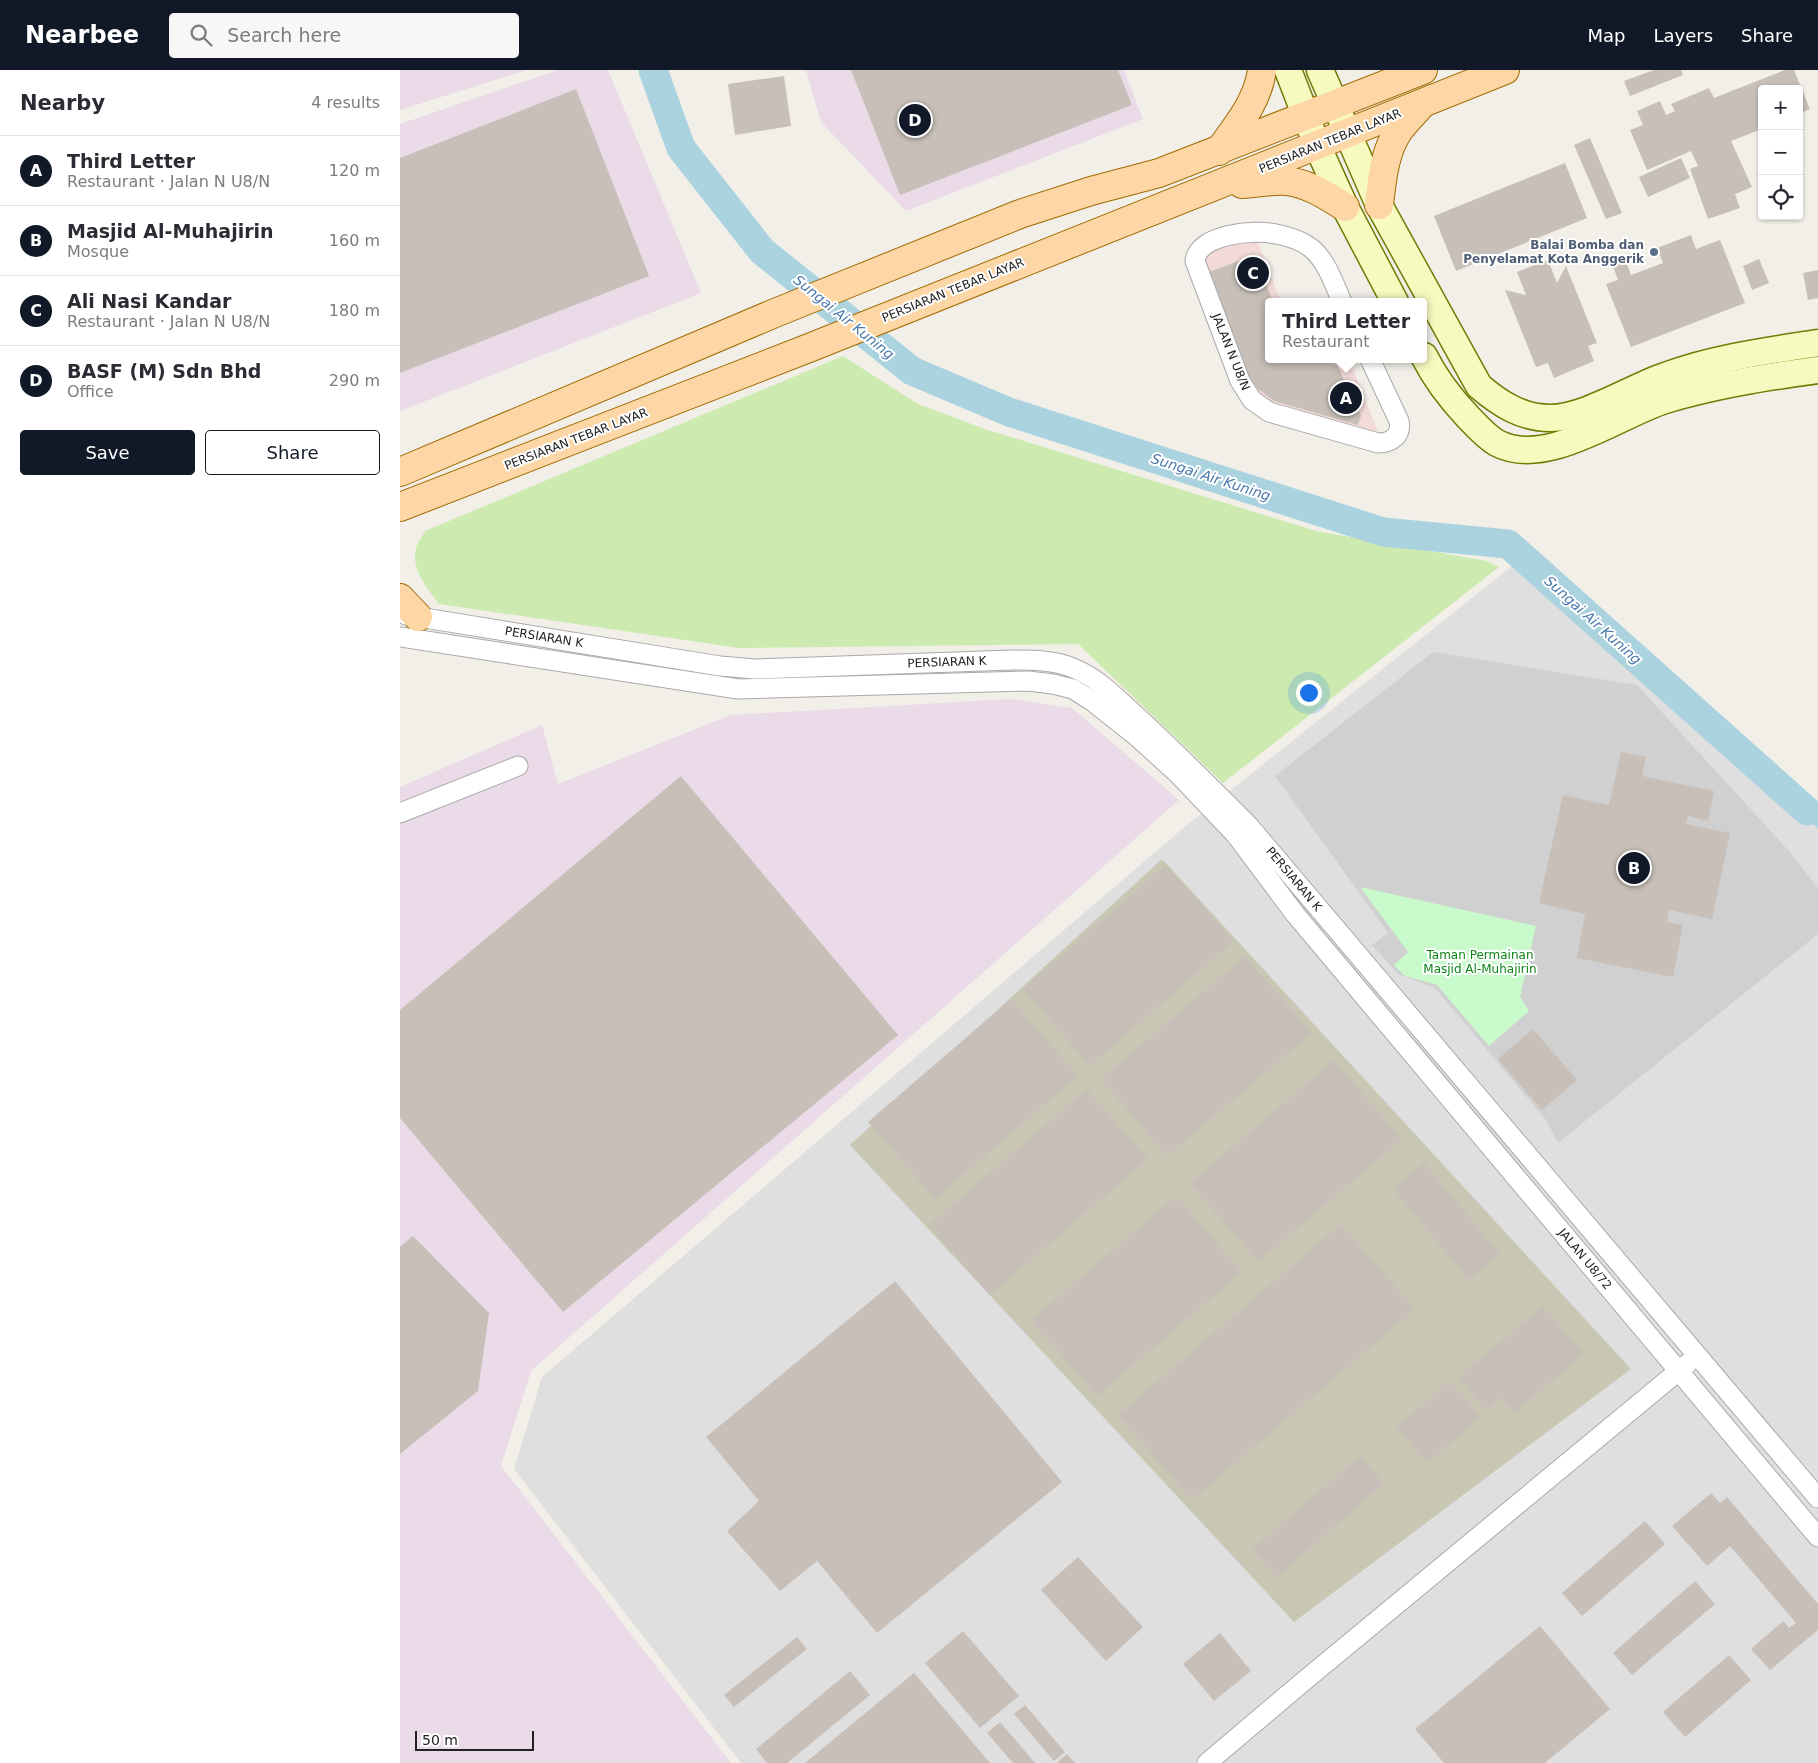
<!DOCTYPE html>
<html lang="en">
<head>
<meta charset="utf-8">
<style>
	:root { --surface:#fff; --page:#f7f7f7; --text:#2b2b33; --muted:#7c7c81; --line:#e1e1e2; --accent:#111827 }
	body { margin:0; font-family:"DejaVu Sans",sans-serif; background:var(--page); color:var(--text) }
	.controls { position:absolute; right:15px; top:15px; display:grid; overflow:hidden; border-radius:5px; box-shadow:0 1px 4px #0004 }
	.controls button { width:45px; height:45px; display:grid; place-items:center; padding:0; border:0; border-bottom:1px solid var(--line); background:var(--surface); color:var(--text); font:25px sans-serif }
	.scale { position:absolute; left:15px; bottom:12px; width:119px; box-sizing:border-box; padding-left:5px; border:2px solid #222; border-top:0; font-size:14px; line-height:18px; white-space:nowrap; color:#222; -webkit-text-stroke:4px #fff; paint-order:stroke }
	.you { position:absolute; left:908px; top:622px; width:18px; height:18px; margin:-12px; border:4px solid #fff; border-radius:50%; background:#1a73e8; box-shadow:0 0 0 8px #1a73e833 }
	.badge { display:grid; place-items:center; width:32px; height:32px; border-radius:50%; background:var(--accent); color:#fff; font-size:16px; font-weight:700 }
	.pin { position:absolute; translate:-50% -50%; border:2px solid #fff; box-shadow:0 1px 5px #0006 }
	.popup { position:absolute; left:865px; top:228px; width:162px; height:65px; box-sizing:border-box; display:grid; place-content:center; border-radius:5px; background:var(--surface); filter:drop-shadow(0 1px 4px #0005); font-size:16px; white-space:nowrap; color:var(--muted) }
	.popup b { font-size:19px; color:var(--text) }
	.popup::after { content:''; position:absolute; left:50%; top:100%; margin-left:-10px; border:10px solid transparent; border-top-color:var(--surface) }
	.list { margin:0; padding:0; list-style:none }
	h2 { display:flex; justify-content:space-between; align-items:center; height:65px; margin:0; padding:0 20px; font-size:21px }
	h2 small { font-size:16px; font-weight:400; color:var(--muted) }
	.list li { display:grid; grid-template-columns:32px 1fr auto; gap:15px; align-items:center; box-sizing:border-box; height:70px; padding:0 20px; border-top:1px solid var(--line) }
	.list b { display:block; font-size:19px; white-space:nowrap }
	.list p { margin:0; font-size:16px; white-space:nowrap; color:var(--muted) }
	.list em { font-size:16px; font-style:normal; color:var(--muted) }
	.actions { display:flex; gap:10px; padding:15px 20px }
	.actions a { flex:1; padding:11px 0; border:1px solid var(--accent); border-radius:5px; text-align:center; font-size:18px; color:var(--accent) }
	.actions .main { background:var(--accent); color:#fff }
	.icon { flex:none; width:28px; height:28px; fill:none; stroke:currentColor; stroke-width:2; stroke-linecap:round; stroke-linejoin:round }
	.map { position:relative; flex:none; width:1418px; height:1693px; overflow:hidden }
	header { display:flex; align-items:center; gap:30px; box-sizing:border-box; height:70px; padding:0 25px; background:var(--accent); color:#fff }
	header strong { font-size:24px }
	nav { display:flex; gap:28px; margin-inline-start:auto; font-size:18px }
	.search { width:350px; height:45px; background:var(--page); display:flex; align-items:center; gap:12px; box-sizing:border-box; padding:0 18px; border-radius:5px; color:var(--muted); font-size:19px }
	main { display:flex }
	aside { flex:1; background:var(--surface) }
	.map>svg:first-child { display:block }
	.residential { fill:#e0dfdf }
	.commercial { fill:#f2dad9 }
	.industrial { fill:#ebdbe8 }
	.religious { fill:#d0d0d0 }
	.construction { fill:#c7c7b4 }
	.grass { fill:#cdebb0 }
	.park { fill:#c8facc }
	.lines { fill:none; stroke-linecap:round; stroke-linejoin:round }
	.stream { stroke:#aad3df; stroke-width:5 }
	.river { stroke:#aad3df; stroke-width:29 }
	.building { fill:#c7bfb8 }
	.street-casing { stroke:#a9a9a9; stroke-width:21 }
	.secondary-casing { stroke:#707d05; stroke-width:29 }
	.primary-casing { stroke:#a06b00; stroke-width:30 }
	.street { stroke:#fff; stroke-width:19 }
	.secondary { stroke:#f7fabf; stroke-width:26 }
	.primary { stroke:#fcd6a4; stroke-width:28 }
	.service-dot { fill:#5c6f8a; stroke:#fff; stroke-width:2 }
	.labels { text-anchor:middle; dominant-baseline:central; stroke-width:4; stroke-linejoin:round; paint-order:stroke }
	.street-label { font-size:12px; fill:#222; stroke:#fff }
	.service-label { font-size:12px; font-weight:bold; fill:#4e5e75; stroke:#fff; text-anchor:end }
	.park-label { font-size:12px; fill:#0c8416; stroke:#fff }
	.water-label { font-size:14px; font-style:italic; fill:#4a7aab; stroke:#fff }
</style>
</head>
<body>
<header>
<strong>Nearbee</strong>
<div class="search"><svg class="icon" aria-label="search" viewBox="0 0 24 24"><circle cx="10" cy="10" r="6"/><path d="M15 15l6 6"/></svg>Search here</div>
<nav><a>Map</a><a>Layers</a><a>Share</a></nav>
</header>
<main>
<aside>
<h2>Nearby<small>4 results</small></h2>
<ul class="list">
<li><span class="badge">A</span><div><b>Third Letter</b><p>Restaurant · Jalan N U8/N</p></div><em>120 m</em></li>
<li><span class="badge">B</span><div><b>Masjid Al-Muhajirin</b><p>Mosque</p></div><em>160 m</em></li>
<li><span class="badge">C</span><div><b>Ali Nasi Kandar</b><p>Restaurant · Jalan N U8/N</p></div><em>180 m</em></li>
<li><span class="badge">D</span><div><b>BASF (M) Sdn Bhd</b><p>Office</p></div><em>290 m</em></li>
</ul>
<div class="actions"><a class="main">Save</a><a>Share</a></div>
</aside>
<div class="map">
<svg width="1418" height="1693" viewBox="0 0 1418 1693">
	<rect width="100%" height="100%" fill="#f2efe9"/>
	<path class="residential" d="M1118,491L1403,751L1418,749V1693H341L114,1399L142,1307L781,760Z"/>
	<path class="commercial" d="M857,169L881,232H868V289H949L980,367L867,335L856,326L801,189L819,174Z"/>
	<g class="industrial">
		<path d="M0,0H127L0,40Z"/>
		<path d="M158,0H208L301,223L0,341V54Z"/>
		<path d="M406,0H724L743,49L506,141L421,52Z"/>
		<path d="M610,629L672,638L779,730L131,1301L101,1396L331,1693H0V717L142,655L158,714L331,645Z"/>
	</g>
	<path class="religious" d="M1033,582L1237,615L1389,781L1418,818V864L1158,1073L1146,1050L1035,918L998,904L972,875L988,863L875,706Z"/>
	<path class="construction" d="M762,789L1231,1299L894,1552L450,1075Z"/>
	<path class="grass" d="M443,286L518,334L585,359L916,461L1087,491L1099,497L823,713L678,574L339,578L39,534C26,517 9,497 17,475C19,470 23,465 25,461Z"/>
	<path class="park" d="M960,817L1136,856L1120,927L1129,941L1089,976L1037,915L1005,906L994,895L1008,882Z"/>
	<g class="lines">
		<g class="stream">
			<path d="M1407,741L1418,755"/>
			<path d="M1407,741L1418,740"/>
		</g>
		<path class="river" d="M253,0L281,78L362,181L512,301L609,342L983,462L1108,474L1407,741"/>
	</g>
	<g class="building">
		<path d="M451,0H718L732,35L500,125Z"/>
		<path d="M1254,0H1281L1283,5L1230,26L1224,11Z"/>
		<path d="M1385,0H1394L1410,39L1399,44V19H1362V59L1331,71L1352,117L1335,124L1340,138L1308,149L1290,99L1298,96L1291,81L1247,100L1230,60L1243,55L1237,41L1260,31L1266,45L1275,41L1271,34L1309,18L1314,28Z"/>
		<path d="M384,6L391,56L335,65L328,14Z"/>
		<path d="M176,19L249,206L0,303V88Z"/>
		<path d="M1190,68L1222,143L1206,149L1174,75Z"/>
		<path d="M1281,88L1290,108L1248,127L1239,107Z"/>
		<path d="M1165,93L1187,148L1056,201L1034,146Z"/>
		<path d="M1291,165L1296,179L1320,170L1345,233L1231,277L1206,214L1218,210L1211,191L1224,186L1231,205L1263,193L1257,178Z"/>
		<path d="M855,185L873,232H868V289H916L937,295L961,346L958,355L874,331L858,319L845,302L806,203Z"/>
		<path d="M1359,189L1369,213L1352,220L1343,196Z"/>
		<path d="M1148,190L1157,213L1166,196L1197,273L1188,276L1194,291L1154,308L1148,293L1136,297L1105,220L1126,225L1117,202Z"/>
		<path d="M1418,200V228L1408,230L1403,203Z"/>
		<path d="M1221,682L1246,687L1242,706L1314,721L1308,751L1288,746L1286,754L1330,763L1312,849L1269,840L1267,852L1283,855L1273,907L1177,888L1185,844L1139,833L1163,725L1209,735Z"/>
		<path d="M281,706L498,965L163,1242L0,1048V940Z"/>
		<path d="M766,795L834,871L690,996L623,919Z"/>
		<path d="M845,886L912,963L767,1086L701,1009Z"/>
		<path d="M611,929L678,1006L535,1129L468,1052Z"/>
		<path d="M1133,959L1177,1010L1142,1040L1098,989Z"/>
		<path d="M934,990L1002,1069L858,1192L790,1113Z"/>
		<path d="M687,1019L748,1089L590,1225L529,1155Z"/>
		<path d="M1024,1093L1100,1184L1069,1210L993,1119Z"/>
		<path d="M776,1126L842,1202L697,1326L631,1250Z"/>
		<path d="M941,1154L1015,1239L792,1430L718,1345Z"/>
		<path d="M13,1166L89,1243L78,1321L0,1384V1177Z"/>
		<path d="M495,1211L662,1412L477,1563L417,1491L380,1521L327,1461L359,1431L306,1367Z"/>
		<path d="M1143,1236L1184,1284L1114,1343L1101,1328L1086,1341L1058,1307Z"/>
		<path d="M1049,1311L1081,1346L1028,1393L996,1358Z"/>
		<path d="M960,1386L984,1413L877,1507L852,1479Z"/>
		<path d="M1311,1423L1320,1433L1327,1427L1418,1534V1560L1370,1600L1351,1579L1383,1551L1389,1558L1396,1553L1330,1476L1307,1496L1272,1456Z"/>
		<path d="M1245,1451L1265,1474L1182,1546L1162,1523Z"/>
		<path d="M678,1487L743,1557L706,1591L641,1520Z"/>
		<path d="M1295,1511L1315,1534L1232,1605L1213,1583Z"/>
		<path d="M1140,1556L1210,1639L1145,1693H1044L1015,1659Z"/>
		<path d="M563,1561L619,1626L580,1658L525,1593Z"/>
		<path d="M820,1563L851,1601L814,1631L783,1594Z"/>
		<path d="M397,1567L407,1579L334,1637L324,1625Z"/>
		<path d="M1329,1585L1351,1610L1285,1667L1263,1642Z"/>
		<path d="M450,1601L470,1625L387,1693H367L356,1679Z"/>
		<path d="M514,1603L590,1693H405Z"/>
		<path d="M625,1635L665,1682L654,1691L614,1644Z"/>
		<path d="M600,1652L635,1693H613L587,1663Z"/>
		<path d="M667,1684L675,1693H657Z"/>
	</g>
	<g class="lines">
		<defs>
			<g id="street">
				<path d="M942,232C934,214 927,191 911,178C902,171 887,166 876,164C854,159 798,164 795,191L840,311L852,330L869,342L978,373C992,373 1002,365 999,351L970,289"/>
				<path d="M6,545L320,596L355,599L612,590C633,590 654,590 673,598C696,607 713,625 731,641C772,678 810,717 849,756L1418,1428"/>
				<path d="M0,567L338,619L628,611L653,614L673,619L692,631L735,665L778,704L836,765L895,844L1418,1467"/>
				<path d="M0,743L118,696"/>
				<path d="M807,1693L898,1616L1287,1294"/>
			</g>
			<g id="secondary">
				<path d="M888,0L917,75L945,137L995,232"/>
				<path d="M920,0L979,135L1079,316C1100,334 1122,348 1150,348C1185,348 1232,317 1265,306C1314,288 1366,281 1418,273"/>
				<path d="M1024,286C1035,308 1051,329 1068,347C1076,355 1086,367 1097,373C1146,399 1218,345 1265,330C1315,315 1366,307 1418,300"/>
			</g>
			<g id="primary">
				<path d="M819,81C837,56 858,31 862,0"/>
				<path d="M842,114C857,113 872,110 886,111C908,113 927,126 945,137"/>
				<path d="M979,135C982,110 984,82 999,60C1005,52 1013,44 1020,36"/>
				<path d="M0,402L375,243L620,144L691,121L759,103L1023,0"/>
				<path d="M0,437L409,278L1105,0"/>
				<path d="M0,528L18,547"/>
			</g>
		</defs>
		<use href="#street" class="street-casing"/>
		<use href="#secondary" class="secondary-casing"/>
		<use href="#primary" class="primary-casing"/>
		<use href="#street" class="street"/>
		<use href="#secondary" class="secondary"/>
		<use href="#primary" class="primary"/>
	</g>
	<circle class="service-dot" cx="1254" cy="182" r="5"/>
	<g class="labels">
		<g class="street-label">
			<text transform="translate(930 71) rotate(-22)">PERSIARAN TEBAR LAYAR</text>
			<text transform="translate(553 220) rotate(-22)">PERSIARAN TEBAR LAYAR</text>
			<text transform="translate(831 282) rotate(68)">JALAN N U8/N</text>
			<text transform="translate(176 369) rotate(-21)">PERSIARAN TEBAR LAYAR</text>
			<text transform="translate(144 567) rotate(9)">PERSIARAN K</text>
			<text transform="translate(547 592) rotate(-2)">PERSIARAN K</text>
			<text transform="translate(894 809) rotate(50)">PERSIARAN K</text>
			<text transform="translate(1185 1189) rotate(50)">JALAN U8/72</text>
		</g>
		<g class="service-label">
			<text x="1244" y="175">Balai Bomba dan<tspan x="1244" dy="14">Penyelamat Kota Anggerik</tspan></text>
		</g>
		<g class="park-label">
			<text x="1080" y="885">Taman Permainan<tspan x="1080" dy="14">Masjid Al-Muhajirin</tspan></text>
		</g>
		<g class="water-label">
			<text transform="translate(444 247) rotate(39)">Sungai Air Kuning</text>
			<text transform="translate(811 407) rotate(18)">Sungai Air Kuning</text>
			<text transform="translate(1193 550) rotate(42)">Sungai Air Kuning</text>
		</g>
	</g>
</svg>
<div class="controls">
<button>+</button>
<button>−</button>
<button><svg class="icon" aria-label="locate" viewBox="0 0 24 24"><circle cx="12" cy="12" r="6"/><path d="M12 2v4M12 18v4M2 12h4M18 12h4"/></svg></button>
</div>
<div class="scale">50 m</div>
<div class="you"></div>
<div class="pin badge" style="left:946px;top:328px">A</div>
<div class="popup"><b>Third Letter</b>Restaurant</div>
<div class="pin badge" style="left:1234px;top:798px">B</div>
<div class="pin badge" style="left:853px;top:203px">C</div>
<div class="pin badge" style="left:515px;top:50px">D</div>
</div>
</main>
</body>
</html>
